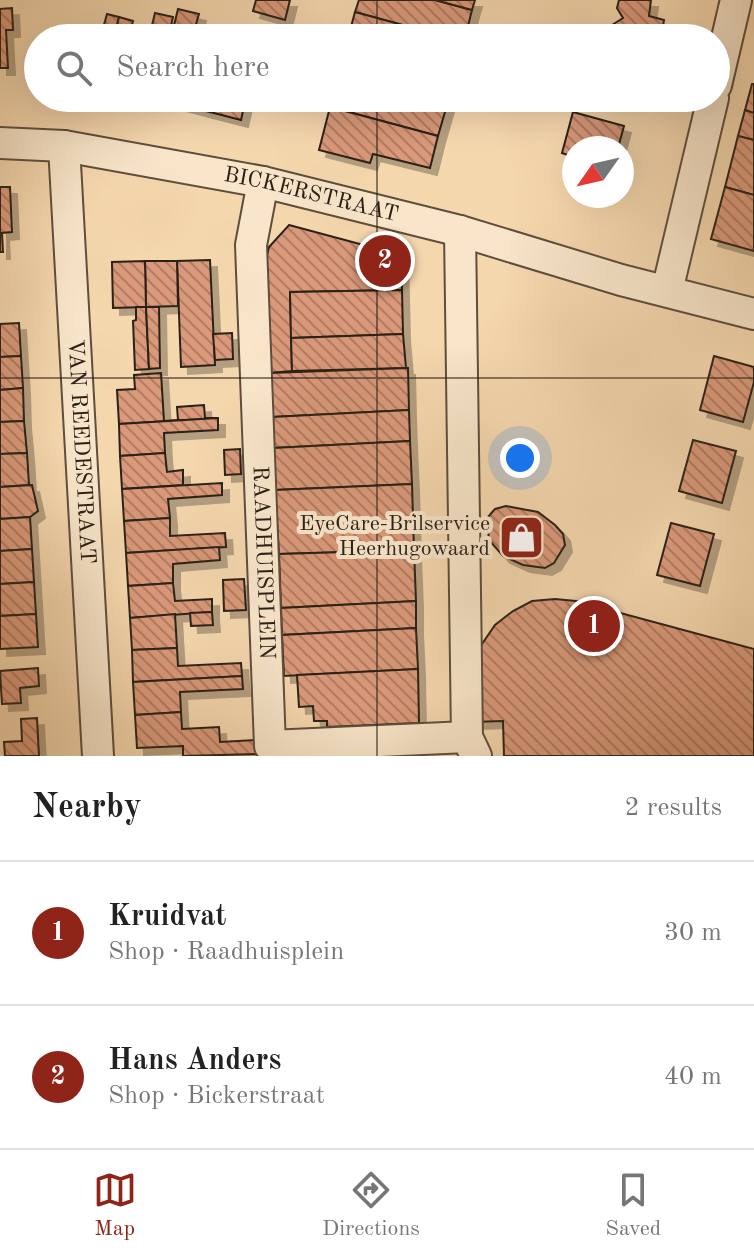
<!DOCTYPE html>
<html lang="en">
<head>
<meta charset="utf-8">
<style>
	:root { --surface:#fff; --page:#f6f6f6; --text:#222; --muted:#767676; --line:#e0e0e0; --accent:#8f2418 }
	body { margin:0; font-family:"Old Standard TT",serif; background:var(--page); color:var(--text) }
	.compass { position:absolute; left:562px; top:136px; width:72px; height:72px; border-radius:50%; background:var(--surface); box-shadow:0 8px 32px #0002; rotate:236deg }
	.you { position:absolute; left:520px; top:458px; width:28px; height:28px; margin:-20px; border:6px solid #fff; border-radius:50%; background:#1a73e8; box-shadow:0 0 0 12px #1a73e833 }
	.badge { display:grid; place-items:center; width:52px; height:52px; border-radius:50%; background:var(--accent); color:#fff; font-size:26px; font-weight:700 }
	.pin { position:absolute; translate:-50% -50%; border:4px solid #fff; box-shadow:0 2px 8px #0006 }
	.list { margin:0; padding:0; list-style:none }
	h2 { display:flex; justify-content:space-between; align-items:center; height:104px; margin:0; padding:0 32px; font-size:34px }
	h2 small { font-size:26px; font-weight:400; color:var(--muted) }
	.list li { display:grid; grid-template-columns:52px 1fr auto; gap:24px; align-items:center; box-sizing:border-box; height:144px; padding:0 32px; border-top:2px solid var(--line) }
	.list b { display:block; font-size:30px; white-space:nowrap }
	.list p { margin:0; font-size:26px; white-space:nowrap; color:var(--muted) }
	.list em { font-size:26px; font-style:normal; color:var(--muted) }
	.icon { flex:none; width:44px; height:44px; fill:none; stroke:currentColor; stroke-width:2; stroke-linecap:round; stroke-linejoin:round }
	.map { position:relative; flex:none; width:754px; height:756px; overflow:hidden }
	.search { position:absolute; background:var(--surface); box-shadow:0 8px 32px #0002; left:24px; right:24px; top:24px; height:88px; display:flex; align-items:center; gap:20px; box-sizing:border-box; padding:0 28px; border-radius:44px; color:var(--muted); font-size:30px }
	.sheet { height:392px; background:var(--surface) }
	nav { display:flex; justify-content:space-around; align-items:center; box-sizing:border-box; height:112px; border-top:2px solid var(--line); background:var(--surface); font-size:22px; color:var(--muted) }
	nav a { display:grid; justify-items:center; gap:4px }
	nav .on { color:var(--accent) }
	.map>svg:first-child { display:block }
	.building { fill:url(#building-back-hatch); stroke:#2b2017; stroke-width:2; filter:url(#shadow) }
	.lines { fill:none; stroke-linecap:round; stroke-linejoin:round }
	.street-casing { stroke:#5e4e3d; stroke-width:34 }
	.street { stroke:#f8e5ca; stroke-width:30 }
	.grid { fill:none; stroke:#2b2017; stroke-width:2; stroke-opacity:0.55 }
	.labels { text-anchor:middle; dominant-baseline:central; stroke-width:8; stroke-linejoin:round; paint-order:stroke }
	.street-label { font-size:22px; fill:#2b2017; stroke:#f8e5ca }
	.poi-label { font-size:22px; fill:#2b2017; stroke:#f8e5ca; text-anchor:end }
</style>
</head>
<body>
<div class="map">
<svg width="754" height="756" viewBox="0 0 754 756">
	<defs>
		<pattern id="building-back-hatch" width="6" height="6" patternUnits="userSpaceOnUse" patternTransform="scale(2)"><rect width="6" height="6" fill="#da997a"/><path d="M-1 5l2 2M0 0l6 6M5-1l2 2" fill="none" stroke="#b17c63"/></pattern>
		<filter id="shadow"><feDropShadow dx="7" dy="7" stdDeviation="0" flood-color="#0004"/></filter>
	</defs>
	<rect width="100%" height="100%" fill="#f5d7ae"/>
	<filter id="stains"><feTurbulence type="fractalNoise" baseFrequency=".0025" numOctaves="4"/><feColorMatrix values="0 0 0 0 .2 0 0 0 0 .09 0 0 0 0 .02 0 0 0 .5 -.17"/></filter>
	<radialGradient id="worn" r=".72"><stop offset=".6" stop-color="#630" stop-opacity="0"/><stop offset="1" stop-color="#630" stop-opacity=".3"/></radialGradient>
	<g class="building">
		<path d="M256,0H290L285,20L253,11Z"/>
		<path d="M359,0H435L472,10L465,38H450L355,12Z"/>
		<path d="M435,0H475L472,10Z"/>
		<path d="M619,0H651L649,16L664,20L662,32L653,38H610L612,25L623,18L617,8Z"/>
		<path d="M12,8L13,30H6L8,68H0V9Z"/>
		<path d="M178,9L199,14L192,38H171Z"/>
		<path d="M355,12L450,38H348Z"/>
		<path d="M155,13L173,17L168,38H149Z"/>
		<path d="M107,14L119,17L114,38H77L80,27L102,32Z"/>
		<path d="M119,17L133,21L129,37L134,38H114Z"/>
		<path d="M752,84H754V113L745,110Z"/>
		<path d="M173,98H210L206,111L172,102Z"/>
		<path d="M210,98H246L241,120L206,111Z"/>
		<path d="M333,98H422L447,105L438,136L330,107Z"/>
		<path d="M330,107L438,136L430,168L373,154L370,163L319,150Z"/>
		<path d="M745,110L754,113V140L738,136Z"/>
		<path d="M573,112L624,126L618,148H574V157L562,153Z"/>
		<path d="M738,136L754,140V195L725,187Z"/>
		<path d="M0,187H10L12,232L2,233L3,252H0Z"/>
		<path d="M725,187L754,195V251L711,239Z"/>
		<path d="M289,225L401,255L402,290L290,292L292,371L269,373L265,264L269,247Z"/>
		<path d="M210,260L215,365L181,367L177,261Z"/>
		<path d="M145,261H177L178,306L146,307Z"/>
		<path d="M145,261L146,307L113,308L112,262Z"/>
		<path d="M402,290L403,334L291,338L290,292Z"/>
		<path d="M136,307H146L149,369L135,370L133,321L136,320Z"/>
		<path d="M146,307H159L160,368L149,369Z"/>
		<path d="M19,323L21,356L0,357V324Z"/>
		<path d="M232,333L233,359L215,360L213,334Z"/>
		<path d="M403,334L406,368L292,371L291,338Z"/>
		<path d="M21,356L23,388L0,390V357Z"/>
		<path d="M714,356L754,367V382L743,422L700,410Z"/>
		<path d="M408,368L409,410L272,417L269,373Z"/>
		<path d="M161,373L164,421L178,420L177,407L204,405L205,418H218L119,424L117,390L135,389L134,375Z"/>
		<path d="M23,388L24,421L0,422V390Z"/>
		<path d="M409,410L410,441L273,448L272,417Z"/>
		<path d="M218,418V430L164,433L165,453L120,456L119,424Z"/>
		<path d="M24,421L27,453L0,454V422Z"/>
		<path d="M693,440L736,451L722,503L679,491Z"/>
		<path d="M410,441L412,484L275,490L273,448Z"/>
		<path d="M240,449L241,474L225,475L224,450Z"/>
		<path d="M27,453L29,485L0,487V454Z"/>
		<path d="M165,453L167,472L183,470V485L122,489L120,456Z"/>
		<path d="M222,483V495L168,499L170,518L124,521L122,489Z"/>
		<path d="M412,484L414,550L279,554L275,490Z"/>
		<path d="M32,485L38,511L30,517L0,519V487Z"/>
		<path d="M506,506L538,512L555,525L563,534L565,545L554,563L545,568L523,565L503,556L489,540L487,518L495,509Z"/>
		<path d="M30,517L32,549L0,551V519Z"/>
		<path d="M170,518V536L225,533L226,547L126,553L124,521Z"/>
		<path d="M671,523L714,534L700,586L657,575Z"/>
		<path d="M219,547L220,560L173,564V583L128,586L126,553Z"/>
		<path d="M32,549L34,582L0,584V551Z"/>
		<path d="M414,550L416,601L281,608L279,554Z"/>
		<path d="M244,579L246,610L224,611L223,580Z"/>
		<path d="M34,582L36,614L0,616V584Z"/>
		<path d="M173,583L175,601L212,599V612L130,618L128,586Z"/>
		<path d="M555,599L576,601L754,649V756H504L503,721L472,722L473,664L482,644L495,625L513,611L532,601Z"/>
		<path d="M416,601V628L282,635L281,608Z"/>
		<path d="M212,612L213,625L191,626L190,613Z"/>
		<path d="M36,614L38,647L0,649V616Z"/>
		<path d="M175,614L177,648L132,650L130,618Z"/>
		<path d="M416,628L418,669L284,676L282,635Z"/>
		<path d="M177,648L178,666L241,663L242,676L133,682L132,650Z"/>
		<path d="M38,668L39,686L20,688L21,703L2,704L0,671Z"/>
		<path d="M418,669L419,723L327,727V721H314L313,706L299,707L297,675Z"/>
		<path d="M242,676L243,689L180,692L181,712L135,715L133,682Z"/>
		<path d="M181,712L182,729L219,727L220,742L258,740L259,754L183,756V746L137,748L135,715Z"/>
		<path d="M37,718L39,756H5L4,742L22,741L21,719Z"/>
	</g>
	<g class="lines">
		<defs>
			<g id="street">
				<path d="M716,85L736,0"/>
				<path id="s1" d="M0,143L64,146L263,182L460,231L621,280L754,314"/>
				<path id="s2" d="M64,146L98,756"/>
				<path id="s3" d="M263,182L251,245L270,746L467,737"/>
				<path d="M460,231L467,737L476,756"/>
				<path d="M667,291L713,98"/>
			</g>
		</defs>
		<use href="#street" class="street-casing"/>
		<use href="#street" class="street"/>
	</g>
	<path class="grid" d="M377,0V38M377,98V756M0,378H754"/>
	<defs>
		<symbol id="shop-square" viewBox="-11 -11 22 22"><rect x="-9" y="-9" width="18" height="18" rx="4" fill="#8f2418" stroke="#f8e5ca"/><path d="M-5-2.5h2.3a2.7 3.5 0 0 1 5.4 0H5L5.5 6h-11ZM-1.5-2.5h3a1.5 2.3 0 0 0-3 0Z" fill="#fff"/></symbol>
	</defs>
	<g fill-rule="evenodd">
		<use href="#shop-square" x="496" y="512" width="51" height="51"/>
	</g>
	<g class="labels">
		<g class="street-label">
			<text stroke="none"><textPath href="#s1" startOffset="316">BICKERSTRAAT</textPath></text>
			<text stroke="none"><textPath href="#s2" startOffset="306">VAN REEDESTRAAT</textPath></text>
			<text stroke="none"><textPath href="#s3" startOffset="382">RAADHUISPLEIN</textPath></text>
		</g>
		<g class="poi-label">
			<text x="490" y="524">EyeCare-Brilservice<tspan x="490" dy="25">Heerhugowaard</tspan></text>
		</g>
	</g>
	<rect width="100%" height="100%" filter="url(#stains)"/>
	<rect width="100%" height="100%" fill="url(#worn)"/>
</svg>
<svg class="compass" viewBox="-18 -18 36 36"><path d="M0-13l5 13h-10z" fill="#e53935"/><path d="M0 13l5-13h-10z" fill="#767676"/></svg>
<div class="you"></div>
<div class="pin badge" style="left:594px;top:626px">1</div>
<div class="pin badge" style="left:385px;top:261px">2</div>
<div class="search"><svg class="icon" aria-label="search" viewBox="0 0 24 24"><circle cx="10" cy="10" r="6"/><path d="M15 15l6 6"/></svg>Search here</div>
</div>
<section class="sheet">
<h2>Nearby<small>2 results</small></h2>
<ul class="list">
<li><span class="badge">1</span><div><b>Kruidvat</b><p>Shop · Raadhuisplein</p></div><em>30 m</em></li>
<li><span class="badge">2</span><div><b>Hans Anders</b><p>Shop · Bickerstraat</p></div><em>40 m</em></li>
</ul>
</section>
<nav>
<a class="on"><svg class="icon" aria-label="map" viewBox="0 0 24 24"><path d="M3 6l6-2 6 2 6-2v14l-6 2-6-2-6 2zM9 4v14M15 6v14"/></svg>Map</a>
<a><svg class="icon" aria-label="directions" viewBox="0 0 24 24"><path d="M12 3l9 9-9 9-9-9zM9 14v-3h6M13 9l2 2-2 2"/></svg>Directions</a>
<a><svg class="icon" aria-label="saved" viewBox="0 0 24 24"><path d="M7 4h10v16l-5-4-5 4z"/></svg>Saved</a>
</nav>
</body>
</html>
